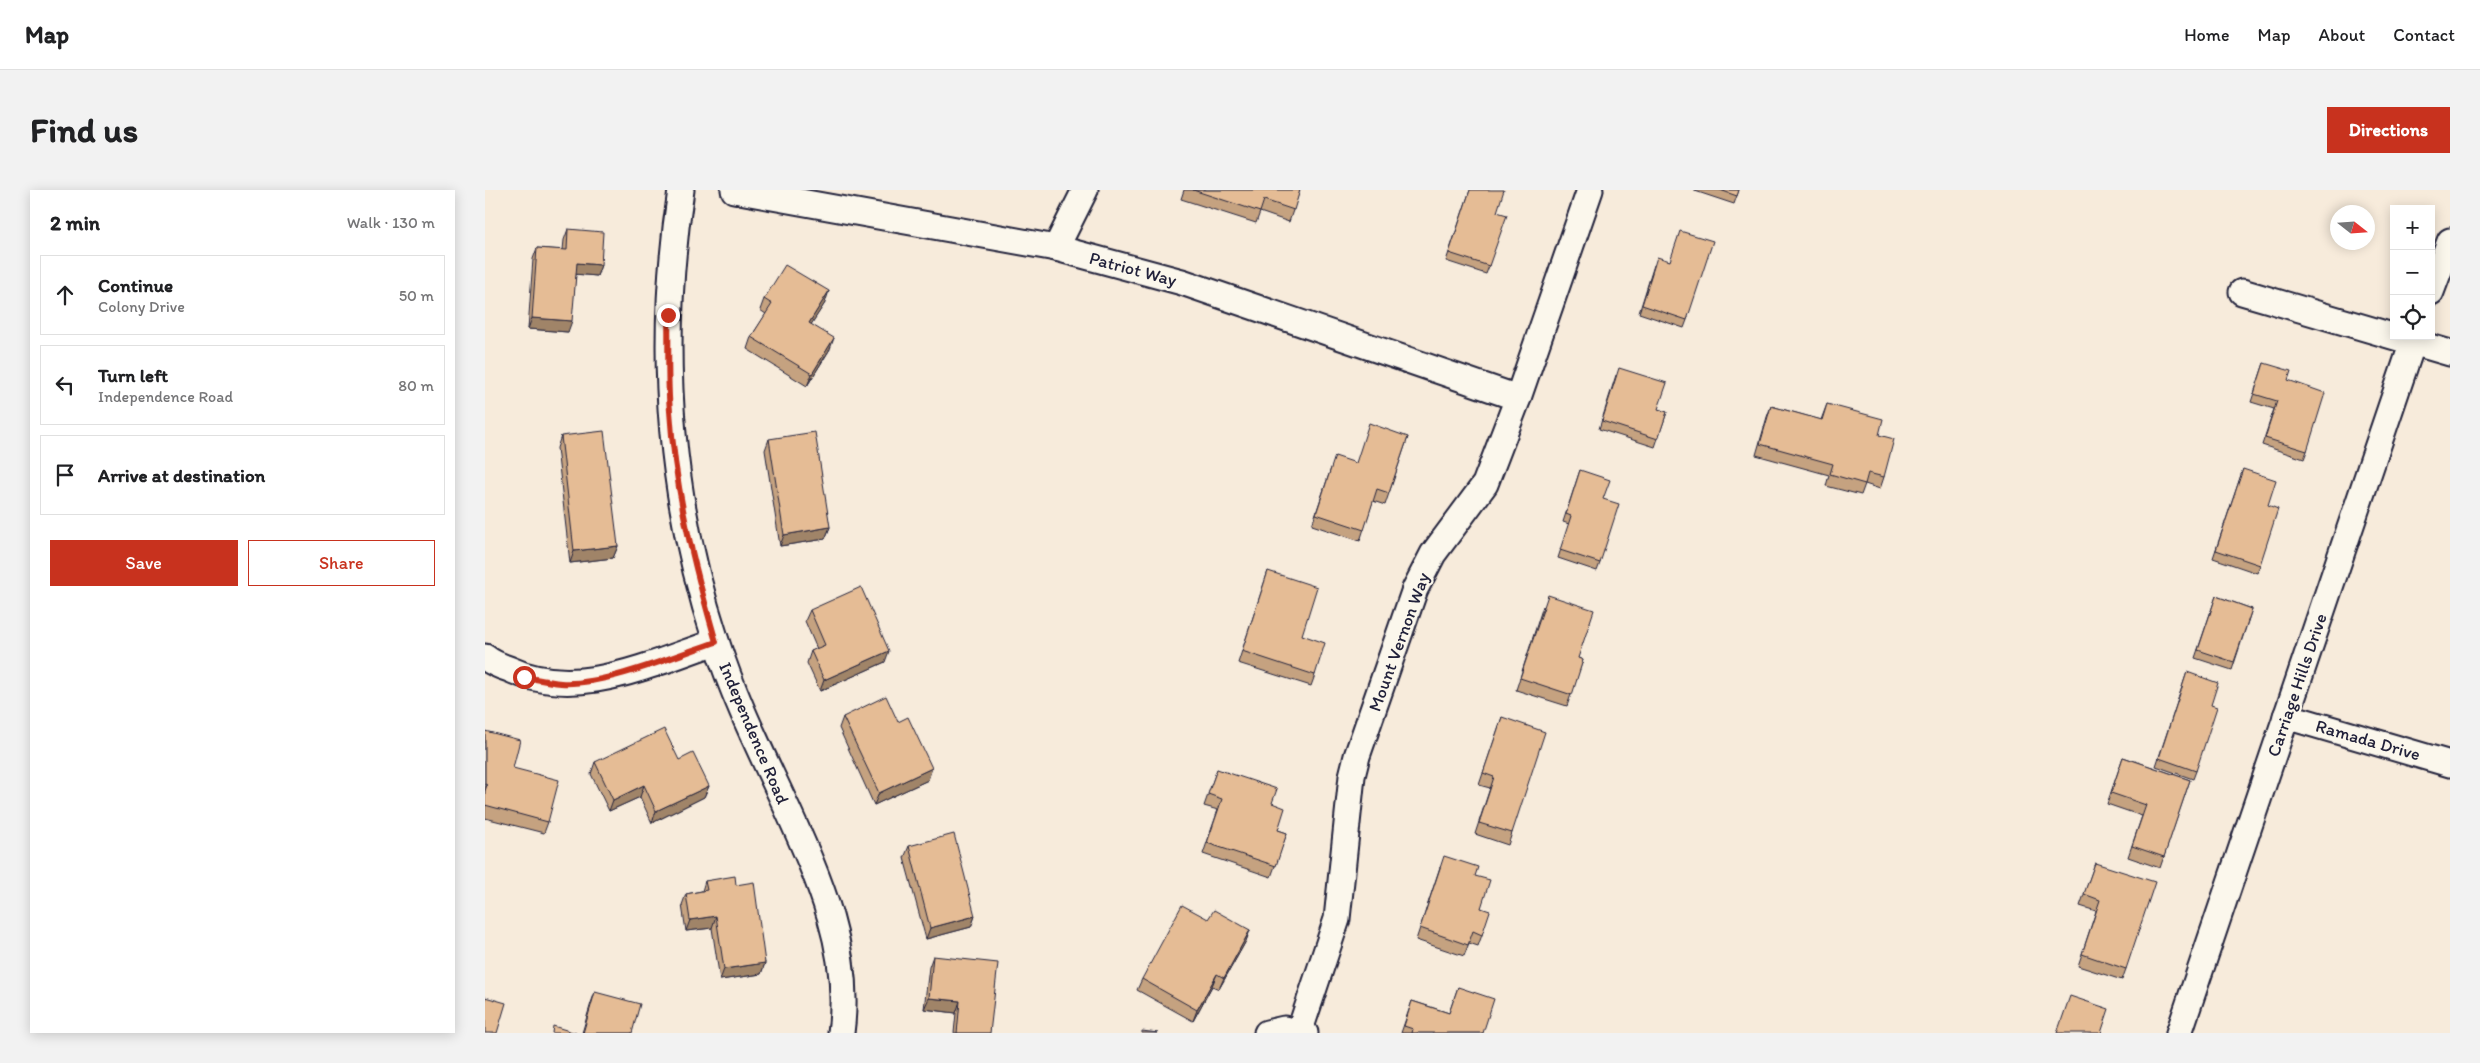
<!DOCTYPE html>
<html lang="en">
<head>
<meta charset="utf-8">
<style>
	:root { --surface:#fff; --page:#f2f2f2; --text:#202124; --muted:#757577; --line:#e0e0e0; --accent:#c8321e }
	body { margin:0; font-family:Itim,sans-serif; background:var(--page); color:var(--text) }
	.controls { position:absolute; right:15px; top:15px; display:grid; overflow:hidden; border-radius:0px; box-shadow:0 2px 12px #0003 }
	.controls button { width:45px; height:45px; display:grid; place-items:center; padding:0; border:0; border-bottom:1px solid var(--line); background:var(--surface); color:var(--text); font:25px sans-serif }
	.compass { position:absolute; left:1845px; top:15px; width:45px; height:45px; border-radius:50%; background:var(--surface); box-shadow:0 2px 12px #0003; rotate:107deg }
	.stop { position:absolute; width:15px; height:15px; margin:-11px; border:4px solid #c8321e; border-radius:50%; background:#fff }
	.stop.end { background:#c8321e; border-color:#fff; box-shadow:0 1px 5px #0008 }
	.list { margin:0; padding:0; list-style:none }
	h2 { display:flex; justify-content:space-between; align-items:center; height:65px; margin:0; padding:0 20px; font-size:21px }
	h2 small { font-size:16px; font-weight:400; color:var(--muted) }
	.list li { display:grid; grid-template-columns:32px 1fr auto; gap:15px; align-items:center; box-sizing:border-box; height:80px; margin:0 10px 10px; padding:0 10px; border:1px solid var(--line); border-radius:0px }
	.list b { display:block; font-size:19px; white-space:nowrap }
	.list p { margin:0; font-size:16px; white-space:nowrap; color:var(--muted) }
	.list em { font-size:16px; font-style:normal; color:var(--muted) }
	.actions { display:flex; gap:10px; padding:15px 20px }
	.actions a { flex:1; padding:11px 0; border:1px solid var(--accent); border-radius:0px; text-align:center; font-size:18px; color:var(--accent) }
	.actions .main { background:var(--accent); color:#fff }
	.icon { flex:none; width:28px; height:28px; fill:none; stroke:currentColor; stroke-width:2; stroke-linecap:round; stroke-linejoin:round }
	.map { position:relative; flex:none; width:1965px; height:843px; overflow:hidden; border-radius:0px }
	header { display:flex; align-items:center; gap:30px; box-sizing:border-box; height:70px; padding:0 25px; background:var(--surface); border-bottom:1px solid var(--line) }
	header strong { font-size:24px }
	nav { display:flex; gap:28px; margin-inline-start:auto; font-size:18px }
	.intro { display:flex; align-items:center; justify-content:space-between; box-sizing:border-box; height:120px; padding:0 30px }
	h1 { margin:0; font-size:35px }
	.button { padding:12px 22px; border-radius:0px; background:var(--accent); color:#fff; font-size:18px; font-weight:700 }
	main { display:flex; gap:30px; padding:0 30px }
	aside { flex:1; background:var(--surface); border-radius:0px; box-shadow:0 2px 12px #0003 }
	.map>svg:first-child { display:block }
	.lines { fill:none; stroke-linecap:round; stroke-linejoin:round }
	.street-casing { stroke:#22223b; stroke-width:29 }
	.street { stroke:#fbf7ec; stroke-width:25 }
	.wall { fill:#c5a280; stroke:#22223b }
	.shaded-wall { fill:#a08468; stroke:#22223b }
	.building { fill:#e5bc95; stroke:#22223b }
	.route { stroke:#c8321e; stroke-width:6 }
	.labels { text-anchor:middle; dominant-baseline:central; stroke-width:4.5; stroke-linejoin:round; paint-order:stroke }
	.street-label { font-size:18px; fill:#22223b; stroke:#fbf7ec }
</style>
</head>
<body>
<header>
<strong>Map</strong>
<nav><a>Home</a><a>Map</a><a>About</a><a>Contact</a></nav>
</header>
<div class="intro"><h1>Find us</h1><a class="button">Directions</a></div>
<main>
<aside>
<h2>2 min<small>Walk · 130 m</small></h2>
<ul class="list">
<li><svg class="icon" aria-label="ahead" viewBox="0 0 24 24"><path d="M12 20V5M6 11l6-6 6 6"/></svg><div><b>Continue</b><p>Colony Drive</p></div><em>50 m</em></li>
<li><svg class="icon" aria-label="left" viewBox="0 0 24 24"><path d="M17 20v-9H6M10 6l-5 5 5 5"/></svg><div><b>Turn left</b><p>Independence Road</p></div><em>80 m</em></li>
<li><svg class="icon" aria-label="arrive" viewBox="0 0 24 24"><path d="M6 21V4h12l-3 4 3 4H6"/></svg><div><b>Arrive at destination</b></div></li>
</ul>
<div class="actions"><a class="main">Save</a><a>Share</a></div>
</aside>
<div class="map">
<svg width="1965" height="843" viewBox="0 0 1965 843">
	<rect width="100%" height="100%" fill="#f7ebdb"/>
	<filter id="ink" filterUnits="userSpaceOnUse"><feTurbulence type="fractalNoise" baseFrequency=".02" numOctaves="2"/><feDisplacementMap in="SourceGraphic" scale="10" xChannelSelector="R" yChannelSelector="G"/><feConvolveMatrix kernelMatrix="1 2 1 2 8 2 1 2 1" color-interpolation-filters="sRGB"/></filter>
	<g filter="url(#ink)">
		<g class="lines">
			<defs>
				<g id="street">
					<path d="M196,0C173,152 183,305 231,451C249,508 276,562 301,616C334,689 367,761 356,843"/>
					<path d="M249,0L571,58L697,92L1033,208"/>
					<path d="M571,58L600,0"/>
					<path d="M1757,102L1965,163"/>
					<path d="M1946,102L1965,51"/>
					<path d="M0,467C7,473 15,476 24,479C92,511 165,474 231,452"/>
					<path d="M1801,526L1965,574"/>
					<path d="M815,840L852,729L867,586L872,566L930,399L948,364L1000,294L1033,208L1105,0"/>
					<path d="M782,843L799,839L820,843"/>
					<path d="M1694,843L1930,146"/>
				</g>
			</defs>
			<use href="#street" class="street-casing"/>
			<use href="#street" class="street"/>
		</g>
		<g class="wall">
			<path d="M699,0H815L804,32L775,22L771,33L696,9Z"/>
			<path d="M985,0L1012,22L1004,76L1001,84L961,71Z"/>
			<path d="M1210,0H1254L1249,14L1210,1Z"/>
			<path d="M83,39L116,75L112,86L91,84L83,142L43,139L48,69L52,58L78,60L79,50Z"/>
			<path d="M1185,71L1202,130L1199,138L1154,123L1169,75Z"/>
			<path d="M279,109L340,113L326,134L345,159L322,196L262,159L266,147L281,124L275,120Z"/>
			<path d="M1779,173L1803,190L1822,261L1819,269L1777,255L1789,219L1766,212Z"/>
			<path d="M1131,185L1173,219L1182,222L1170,257L1114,239Z"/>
			<path d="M1342,214L1394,245L1399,287L1395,299L1380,294L1376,305L1341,296L1344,285L1271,265L1282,227L1286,216L1336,230Z"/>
			<path d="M76,246L133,356L128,368L85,373L72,258Z"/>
			<path d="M923,247L900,315L888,311L875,351L827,335L846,278L870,273Z"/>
			<path d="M284,249L345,337L340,349L295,356L280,260Z"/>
			<path d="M1758,279L1775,375L1772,383L1728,368Z"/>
			<path d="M1095,280L1115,373L1112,381L1073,368L1084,334L1078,332Z"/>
			<path d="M783,381L817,445L830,485L826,496L753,473Z"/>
			<path d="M1731,406L1767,419L1747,480L1710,468Z"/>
			<path d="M1058,416L1093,468L1098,470L1082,516L1031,500Z"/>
			<path d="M325,420L400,472L335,501L322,473L326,461L332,459L320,431Z"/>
			<path d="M1702,482L1711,581L1708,589L1671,576Z"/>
			<path d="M358,527L413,532L443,590L389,615L354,538Z"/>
			<path d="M1017,527L1027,643L1023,655L990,644L1005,598L994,595Z"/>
			<path d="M0,541L28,578L63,632L59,643L0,628Z"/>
			<path d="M1638,567L1705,590L1675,678L1643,667L1657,626L1622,614Z"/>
			<path d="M194,570L224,596L219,607L167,633L155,607L124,621L106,584L110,572Z"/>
			<path d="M732,579L787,613L793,640L802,643L786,687L718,664L733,620L719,616Z"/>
			<path d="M424,656L490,726L486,737L441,749L419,668Z"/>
			<path d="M1610,673L1641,779L1637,790L1593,776L1611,721L1595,716Z"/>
			<path d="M955,677L990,686L996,718L997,745L993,756L984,753L979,766L931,750Z"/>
			<path d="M220,691L251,695L280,773L276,784L235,790L227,738L201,741L197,715L201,704L217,701Z"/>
			<path d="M723,729L765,740L761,751L734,799L727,796L708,831L652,800L657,789Z"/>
			<path d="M448,766L505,843H469L471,823L439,819L444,777Z"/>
			<path d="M973,797L998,843H916L927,811L964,823Z"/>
			<path d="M110,802L147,843H97L106,813Z"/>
		</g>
		<g class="shaded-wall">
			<path d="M92,73L116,75L112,86L88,84Z"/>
			<path d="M344,101L340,113L320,144L324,133Z"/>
			<path d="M47,128L87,131L83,142L43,139Z"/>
			<path d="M349,148L345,159L322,196L327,184Z"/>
			<path d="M345,337L340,349L295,356L299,345Z"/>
			<path d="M133,356L128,368L85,373L89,361Z"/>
			<path d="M404,461L400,472L335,501L339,490Z"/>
			<path d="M447,578L443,590L389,615L394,603Z"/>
			<path d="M159,595L155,607L124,621L128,610Z"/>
			<path d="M224,596L219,607L167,633L171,621Z"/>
			<path d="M231,726L227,738L201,741L205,730Z"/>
			<path d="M490,726L486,737L441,749L445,738Z"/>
			<path d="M765,740L761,751L734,799L739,788Z"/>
			<path d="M280,773L276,784L235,790L239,779Z"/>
			<path d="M732,784L727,796L708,831L712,820Z"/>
			<path d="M444,808L475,811L471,823L439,819Z"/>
		</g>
		<g class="building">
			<path d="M708,0H815L809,20L779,10L775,22Z"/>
			<path d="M985,0H1019L1012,22L1022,25L1004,76L964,63Z"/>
			<path d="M1235,0H1254L1252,6Z"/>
			<path d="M83,39L118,42L116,75L92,73L87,131L47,128L52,58L82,60Z"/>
			<path d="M1195,41L1228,51L1202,130L1157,115L1172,67L1185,71Z"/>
			<path d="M300,75L344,101L324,133L349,148L327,184L266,147L287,114L279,109Z"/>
			<path d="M1779,173L1806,181L1803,190L1840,203L1822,261L1780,248L1792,211L1769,204Z"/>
			<path d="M1134,178L1182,193L1173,219L1182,222L1173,249L1117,231Z"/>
			<path d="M1342,214L1398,229L1394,245L1409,249L1399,287L1383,283L1380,294L1345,284L1348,274L1275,254L1286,216L1337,230Z"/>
			<path d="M884,233L923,247L904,303L892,299L879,340L831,324L850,266L871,273Z"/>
			<path d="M119,241L133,356L89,361L76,246Z"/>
			<path d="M330,242L345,337L299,345L284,249Z"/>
			<path d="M1758,279L1791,290L1783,315L1793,319L1775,375L1731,360Z"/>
			<path d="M1095,280L1125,290L1118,309L1134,314L1115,373L1075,360L1086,326L1081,324Z"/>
			<path d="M783,381L832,397L817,445L840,453L830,485L757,461Z"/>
			<path d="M376,397L404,461L339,490L326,461L340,455L325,420Z"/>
			<path d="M1063,405L1109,420L1093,468L1098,470L1087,505L1035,488Z"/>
			<path d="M1731,406L1767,419L1749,472L1713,460Z"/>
			<path d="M1702,482L1733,493L1726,515L1732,517L1711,581L1674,568Z"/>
			<path d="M401,506L413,532L423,527L447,578L394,603L358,527Z"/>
			<path d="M1017,527L1060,542L1027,643L994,633L1009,587L998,583Z"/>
			<path d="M179,539L194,570L208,563L224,596L171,621L159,595L128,610L110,572Z"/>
			<path d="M0,541L35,550L28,578L74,590L63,632L0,615V601L2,595L0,594Z"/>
			<path d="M1638,567L1705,590L1679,667L1647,656L1661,615L1626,603Z"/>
			<path d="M732,579L792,599L787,613L800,618L793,640L802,643L791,676L722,653L737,609L723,604Z"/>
			<path d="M469,644L490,726L445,738L424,656Z"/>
			<path d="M959,666L993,677L990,686L1005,690L996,718L1005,721L997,745L988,741L983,755L935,738Z"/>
			<path d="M1610,673L1670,692L1641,779L1597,764L1615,710L1599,704Z"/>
			<path d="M250,686L251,695L269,692L280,773L239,779L231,726L205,730L201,704L222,700L220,691Z"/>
			<path d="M697,715L723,729L729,720L765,740L739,788L732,784L712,820L657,789Z"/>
			<path d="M448,766L513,773L505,843H472L475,811L444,808Z"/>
			<path d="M973,797L1009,809L998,843H927L928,839L919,836L927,811L964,823Z"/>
			<path d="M110,802L155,814L147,843H98Z"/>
			<path d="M1585,806L1624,819L1616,843H1572Z"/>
			<path d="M0,807L21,813L12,843H0Z"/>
			<path d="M68,836L91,843H67Z"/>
			<path d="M657,841L673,843H657Z"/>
		</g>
	</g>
	<g class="lines" filter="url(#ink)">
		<path class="route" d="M39,487C51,489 64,492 76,493C118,496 190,466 231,452C209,376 190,300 185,221C182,189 184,157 183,125"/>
	</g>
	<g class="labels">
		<g class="street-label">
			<text transform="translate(648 79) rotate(15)">Patriot Way</text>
			<text transform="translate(914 452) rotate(-70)">Mount Vernon Way</text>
			<text transform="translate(1812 495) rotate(-71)">Carriage Hills Drive</text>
			<text transform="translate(269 543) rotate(67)">Independence Road</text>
			<text transform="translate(1883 550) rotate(16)">Ramada Drive</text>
		</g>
	</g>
</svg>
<div class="controls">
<button>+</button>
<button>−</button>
<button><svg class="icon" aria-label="locate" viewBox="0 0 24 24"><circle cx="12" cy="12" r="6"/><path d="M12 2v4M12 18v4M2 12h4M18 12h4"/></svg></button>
</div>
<svg class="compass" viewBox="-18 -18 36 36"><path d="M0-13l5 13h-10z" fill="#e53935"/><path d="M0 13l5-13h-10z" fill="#757577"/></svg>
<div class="stop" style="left:39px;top:487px"></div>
<div class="stop end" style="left:183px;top:125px"></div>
</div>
</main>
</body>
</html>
